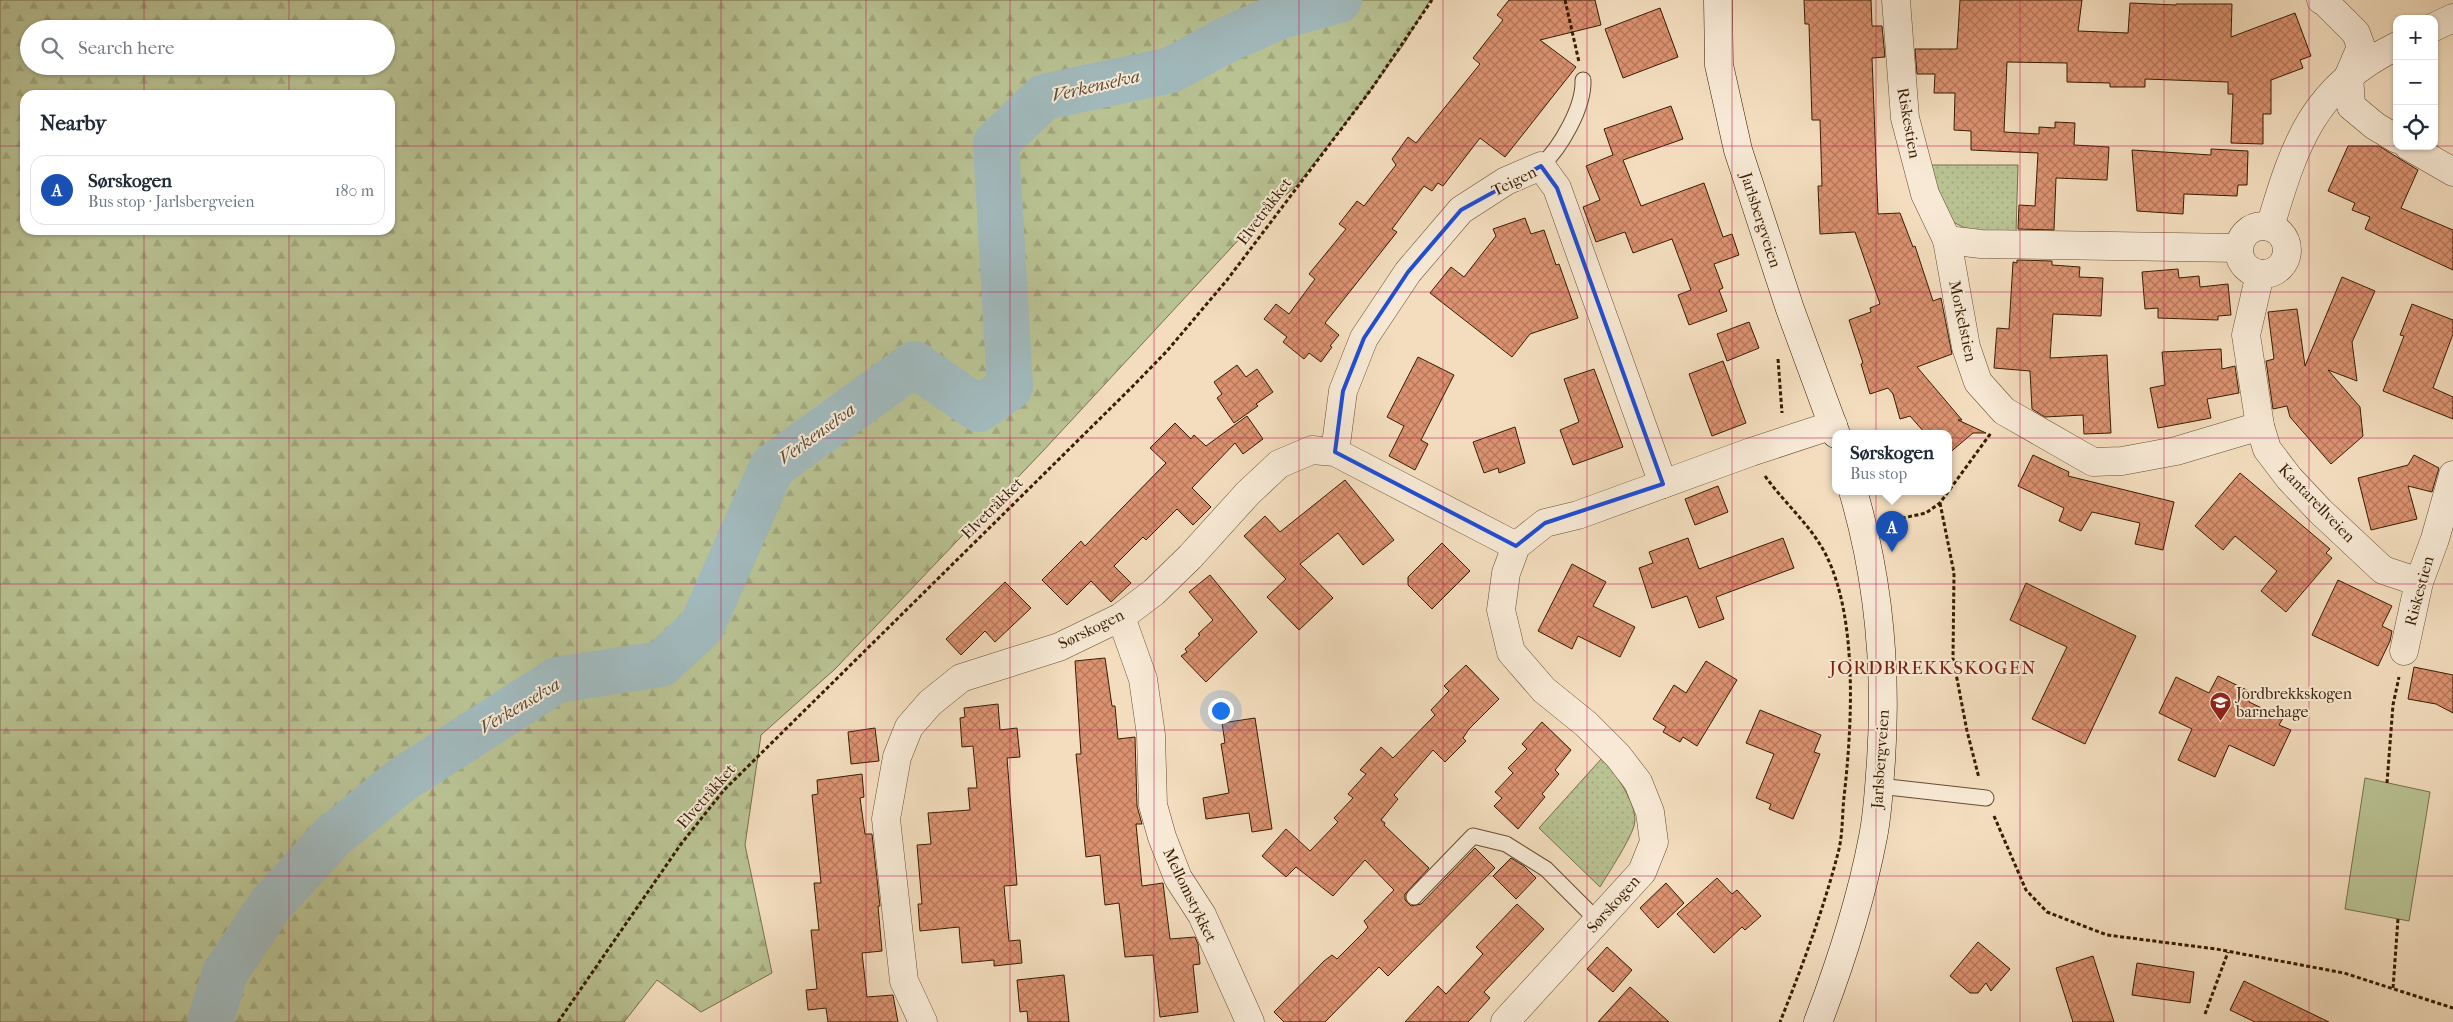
<!DOCTYPE html>
<html lang="en">
<head>
<meta charset="utf-8">
<style>
	:root { --surface:#fff; --page:#f6f6f7; --text:#1f2937; --muted:#747a83; --line:#e0e1e3; --accent:#8f2418 }
	body { margin:0; font-family:"IM FELL French Canon",serif; background:var(--page); color:var(--text) }
	.controls { position:absolute; right:15px; top:15px; display:grid; overflow:hidden; border-radius:10px; box-shadow:0 1px 4px #0004 }
	.controls button { width:45px; height:45px; display:grid; place-items:center; padding:0; border:0; border-bottom:1px solid var(--line); background:var(--surface); color:var(--text); font:25px sans-serif }
	.you { position:absolute; left:1220px; top:710px; width:18px; height:18px; margin:-12px; border:4px solid #fff; border-radius:50%; background:#1a73e8; box-shadow:0 0 0 8px #1a73e833 }
	.badge { display:grid; place-items:center; width:32px; height:32px; border-radius:50%; background:var(--accent); color:#fff; font-size:16px; font-weight:700 }
	.pin { position:absolute; translate:-50% -41px; filter:drop-shadow(0 1px 2px #0008) }
	.pin::after { content:''; position:absolute; top:26px; width:18px; height:15px; background:inherit; clip-path:polygon(0 0,100% 0,50% 100%) }
	.popup { position:absolute; left:1832px; top:430px; width:120px; height:65px; box-sizing:border-box; display:grid; place-content:center; border-radius:10px; background:var(--surface); filter:drop-shadow(0 1px 4px #0005); font-size:16px; white-space:nowrap; color:var(--muted) }
	.popup b { font-size:19px; color:var(--text) }
	.popup::after { content:''; position:absolute; left:50%; top:100%; margin-left:-10px; border:10px solid transparent; border-top-color:var(--surface) }
	.list { margin:0; padding:0; list-style:none }
	h2 { display:flex; justify-content:space-between; align-items:center; height:65px; margin:0; padding:0 20px; font-size:21px }
	h2 small { font-size:16px; font-weight:400; color:var(--muted) }
	.list li { display:grid; grid-template-columns:32px 1fr auto; gap:15px; align-items:center; box-sizing:border-box; height:70px; margin:0 10px 10px; padding:0 10px; border:1px solid var(--line); border-radius:15px }
	.list b { display:block; font-size:19px; white-space:nowrap }
	.list p { margin:0; font-size:16px; white-space:nowrap; color:var(--muted) }
	.list em { font-size:16px; font-style:normal; color:var(--muted) }
	.icon { flex:none; width:28px; height:28px; fill:none; stroke:currentColor; stroke-width:2; stroke-linecap:round; stroke-linejoin:round }
	.map { position:relative; flex:none; width:2453px; height:1022px; overflow:hidden }
	.search { position:absolute; background:var(--surface); box-shadow:0 1px 4px #0004; left:20px; top:20px; width:375px; height:55px; display:flex; align-items:center; gap:12px; box-sizing:border-box; padding:0 18px; border-radius:28px; color:var(--muted); font-size:19px }
	.panel { position:absolute; background:var(--surface); box-shadow:0 1px 4px #0004; left:20px; top:90px; width:375px; height:145px; border-radius:15px }
	.map>svg:first-child { display:block }
	.grass { fill:#b9c293; stroke:#78704a }
	.forest { fill:url(#forest-firs); stroke:#78704a; fill-rule:evenodd }
	.park { fill:url(#park-dots); stroke:#78704a }
	.lines { fill:none; stroke-linecap:round; stroke-linejoin:round }
	.river { stroke:#a1b9bc; stroke-width:46 }
	.building { fill:url(#building-cross-hatch); stroke:#381d01 }
	.service-casing { stroke:#674d30; stroke-width:17 }
	.minor-casing { stroke:#674d30; stroke-width:29 }
	.secondary-casing { stroke:#381d01; stroke-width:29 }
	.path { stroke:#381d01; stroke-width:3; stroke-dasharray:4 2.5; stroke-linecap:butt }
	.service { stroke:#f7e9d5; stroke-width:15 }
	.minor { stroke:#f7e9d5; stroke-width:28 }
	.secondary { stroke:#f7e9d5; stroke-width:28 }
	.marked { fill:none; stroke:#1d4ed8; stroke-width:4; stroke-linejoin:round }
	.grid { fill:none; stroke:#c2185b; stroke-width:1; stroke-opacity:0.55 }
	.labels { text-anchor:middle; dominant-baseline:central; stroke-width:4; stroke-linejoin:round; paint-order:stroke }
	.street-label { font-size:16px; fill:#381d01; stroke:#f7e9d5 }
	.poi-label { font-size:16px; fill:#381d01; stroke:#f7e9d5; text-anchor:start }
	.water-label { font-size:18px; font-style:italic; fill:#584c39; stroke:#f7e9d5 }
	.quarter-label { font-size:19px; letter-spacing:1px; fill:#7a1f14; stroke:#f7e9d5 }
</style>
</head>
<body>
<div class="map">
<svg width="2453" height="1022" viewBox="0 0 2453 1022">
	<defs>
		<pattern id="forest-firs" width="22" height="20" patternUnits="userSpaceOnUse" patternTransform="scale(1.25)"><rect width="22" height="20" fill="#b9c293"/><path d="M5 1l3.5 6h-7zM16 11l3.5 6h-7z" fill="#a0a67d"/></pattern>
		<pattern id="park-dots" width="8" height="8" patternUnits="userSpaceOnUse" patternTransform="scale(1.25)"><rect width="8" height="8" fill="#b9c293"/><path d="M2 2h.1M6 6h.1" fill="none" stroke="#a0a67d" stroke-width="1.8" stroke-linecap="round"/></pattern>
		<pattern id="building-cross-hatch" width="8" height="8" patternUnits="userSpaceOnUse" patternTransform="scale(1.25)"><rect width="8" height="8" fill="#dc9271"/><path d="M0 0l8 8M0 8l8-8" fill="none" stroke="#b3775a"/></pattern>
	</defs>
	<rect width="100%" height="100%" fill="#f3ddbe"/>
	<filter id="stains"><feTurbulence type="fractalNoise" baseFrequency=".004" numOctaves="4"/><feColorMatrix values="0 0 0 0 .2 0 0 0 0 .09 0 0 0 0 .02 0 0 0 .5 -.17"/></filter>
	<radialGradient id="worn" r=".72"><stop offset=".6" stop-color="#630" stop-opacity="0"/><stop offset="1" stop-color="#630" stop-opacity=".3"/></radialGradient>
	<path class="grass" d="M2365,778L2430,792L2409,921L2345,909Z"/>
	<path class="forest" d="M0,0H1430L1404,44L1365,98L1296,186L1256,221L1042,452L835,669L761,735L745,845L772,973L701,1012L657,980L624,1022H0ZM29,29H386V66H29ZM25,95H390V230H25Z"/>
	<g class="park">
		<path d="M1927,165H2018L2016,233L1969,230L1951,221Z"/>
		<path d="M1603,757C1614,773 1640,806 1634,826C1629,842 1609,872 1600,887L1539,828Z"/>
	</g>
	<g class="lines">
		<path class="river" d="M210,1022L225,973L271,904L333,836L403,779L557,680L661,664L702,626L772,467L914,364L979,409L1010,387L996,143L1044,97L1171,70L1226,40L1280,16L1339,0"/>
	</g>
	<g class="building">
		<path d="M1509,0H1595L1601,25L1540,40L1576,67L1505,157L1480,138L1443,186L1438,183L1432,191L1424,186L1392,229L1397,232L1325,323L1339,335L1330,346L1332,347L1321,362L1309,353L1304,359L1283,342L1287,337L1264,319L1276,304L1289,314L1315,279L1309,274L1346,229L1339,224L1357,201L1364,206L1396,165L1392,159L1408,137L1416,143L1480,64L1473,58L1503,20L1497,15Z"/>
		<path d="M1804,0H1871L1872,26H1882L1885,57L1872,58L1878,214L1900,213L1913,247L1915,246L1933,301L1941,298L1952,354L1917,367L1962,420H1958L1986,433H1973L1948,454V433H1925L1910,416L1900,419L1893,394L1888,388L1870,394L1861,364L1863,363L1849,320L1871,312L1870,308L1880,304L1855,232L1820,234L1818,186H1822L1820,120H1812L1809,24H1805Z"/>
		<path d="M1960,0H2082L2078,31L2128,33L2130,3L2176,5V4H2232L2231,37L2295,13L2311,56L2300,60L2303,68L2271,80V114H2263V144L2231,143L2233,94H2228V82L2145,79V87H2110V83L2067,82V63L2007,62L2004,132L2039,134V127L2055,128V122L2075,123L2074,145L2109,147L2107,180L2056,178L2054,230L2018,229L2019,205L2035,206L2038,153L1971,150V131L1954,130L1955,93H1934L1935,74H1917L1915,49H1957Z"/>
		<path d="M1660,8L1678,57L1623,78L1605,29Z"/>
		<path d="M1671,106L1683,139L1623,160L1641,206L1704,183L1723,237L1732,234L1739,255L1714,264L1723,288L1719,290L1727,311L1689,325L1678,295L1691,290L1672,239L1633,253L1625,232L1596,242L1583,207L1600,200L1586,166L1613,155L1604,129Z"/>
		<path d="M2348,146H2379L2418,170L2401,208L2453,230V270L2365,229L2370,217L2352,210L2355,203L2328,191Z"/>
		<path d="M2211,149L2248,151L2247,185H2238L2237,196L2184,194L2183,214L2137,211L2132,150L2211,155Z"/>
		<path d="M1525,218L1531,234L1544,230L1556,265L1559,264L1578,318L1530,334L1512,357L1430,293L1451,267L1464,277L1496,236L1493,229Z"/>
		<path d="M2017,260L2052,261V265L2080,267L2079,277L2103,278L2101,316L2053,314L2050,358L2107,355L2111,433L2084,434L2083,415L2045,417L2032,409L2030,371L1994,368L1997,328L2009,329L2013,262L2017,263Z"/>
		<path d="M2178,269L2179,278L2199,276L2200,287L2228,284L2231,315L2218,316V320L2158,318V308L2145,309L2142,272Z"/>
		<path d="M2342,277L2375,291L2352,342L2357,381L2328,370L2360,407L2363,436L2331,464L2290,417L2287,406L2273,409L2266,361L2274,359L2268,312L2297,309L2305,366Z"/>
		<path d="M2412,304L2453,320V334L2433,388L2453,397V419L2383,391L2404,336L2400,335Z"/>
		<path d="M1749,322L1759,348L1727,361L1717,334Z"/>
		<path d="M2221,349L2222,369L2235,366L2239,393L2207,399L2211,418L2158,428L2150,388L2165,385L2162,352Z"/>
		<path d="M1418,357L1454,375L1421,440L1428,444L1415,470L1389,456L1404,426L1387,417Z"/>
		<path d="M1723,361L1746,423L1712,436L1689,374Z"/>
		<path d="M1237,365L1246,377L1257,369L1273,392L1256,404L1258,406L1234,423L1217,398L1222,394L1214,382Z"/>
		<path d="M1594,369L1623,447L1573,465L1560,430L1579,422L1564,379Z"/>
		<path d="M1247,416L1263,439L1243,454L1235,443L1192,488L1211,507L1193,525L1177,509L1146,540L1143,537L1114,566L1131,583L1111,602L1091,581L1067,605L1042,580L1081,541L1085,546L1166,463L1150,448L1175,423L1191,439L1194,435L1206,446Z"/>
		<path d="M1515,427L1525,463L1499,473L1498,468L1484,473L1473,442Z"/>
		<path d="M2033,455L2069,472L2068,476L2174,502L2163,550L2135,544L2140,523L2092,512L2081,531L2059,521L2064,508L2018,486Z"/>
		<path d="M2414,455L2439,468L2432,492L2408,486L2417,519L2371,530L2358,478L2408,465Z"/>
		<path d="M2240,473L2330,549L2326,553L2332,558L2286,612L2261,591L2277,571L2235,536L2223,550L2195,526Z"/>
		<path d="M1345,480L1394,540L1363,565L1338,533L1300,564L1333,598L1299,630L1267,597L1286,579L1244,536L1265,516L1280,532Z"/>
		<path d="M1718,486L1728,512L1695,525L1685,499Z"/>
		<path d="M1688,538L1699,569L1783,538L1794,568L1716,597L1724,619L1699,628L1687,596L1652,608L1639,568L1653,563L1649,552Z"/>
		<path d="M1442,543L1470,571L1432,609L1408,585V577Z"/>
		<path d="M1572,564L1606,582L1593,606L1635,627L1620,657L1578,636L1572,649L1538,631Z"/>
		<path d="M1210,575L1257,632L1206,682L1181,656L1187,652L1185,649L1200,635L1198,634L1213,620L1189,592Z"/>
		<path d="M2338,580L2392,606L2382,626L2392,631L2390,641L2378,666L2312,635Z"/>
		<path d="M1005,582L1031,608L995,642L985,631L961,655L946,639Z"/>
		<path d="M2026,583L2136,636L2085,744L2032,719L2067,647L2010,620Z"/>
		<path d="M1105,658L1112,706H1115L1118,739L1135,737L1137,806L1142,824H1136L1142,886L1163,883L1170,939L1195,937L1198,944L1200,964L1193,965L1198,1012L1160,1017L1153,955L1125,957L1119,903L1105,905L1100,855L1086,857L1076,754H1081L1075,661Z"/>
		<path d="M1706,661L1737,680L1697,746L1683,737L1680,742L1663,732L1666,727L1653,719L1674,685L1686,693Z"/>
		<path d="M1466,665L1499,699L1469,729L1463,738L1466,741L1445,762L1433,750L1394,795L1398,799L1381,820L1385,823L1384,825L1429,868L1405,894V900L1411,906L1421,904L1475,848L1495,868L1388,976L1379,967L1325,1022H1284L1274,1012L1324,961L1332,955L1337,959L1365,931L1368,927L1364,921L1394,890L1365,860L1333,896L1296,867L1286,877L1262,856L1286,829L1310,851L1338,822L1334,818L1353,798L1348,794L1366,774L1360,770L1381,747L1393,758L1435,715L1431,710L1449,691L1444,686Z"/>
		<path d="M2414,667L2453,675V713L2436,704L2408,699Z"/>
		<path d="M2218,676L2253,693L2249,702L2283,718L2279,725L2291,730L2274,766L2229,745L2215,777L2178,760L2192,729L2159,713L2176,677L2209,693Z"/>
		<path d="M998,704L1000,730L1017,728L1020,757L1007,758L1017,885L1004,886L1009,941L1020,940L1022,963L994,966V960L962,963L959,927L920,931L918,904H922L917,845L931,844L928,813L970,810L968,788H977L973,746L962,747L960,718L965,717L964,708Z"/>
		<path d="M1760,710L1821,735L1814,752L1820,754L1793,819L1769,809L1771,804L1756,798L1774,754L1746,743Z"/>
		<path d="M1255,718L1272,829L1252,832L1249,813L1206,819L1203,798L1229,793L1221,744L1225,743L1222,723Z"/>
		<path d="M1542,722L1571,750L1555,770L1559,774L1542,794L1545,797L1518,829L1494,806L1502,798L1495,792L1513,773L1508,768L1527,749L1522,744Z"/>
		<path d="M875,728L879,761L851,764L848,732Z"/>
		<path d="M862,774L864,797L860,798L865,834H872L880,906H878L882,951L862,953L867,997L893,995L898,1022H828L826,1008L808,1010L806,990L817,989L811,930H819L814,883H821L812,795L818,794L817,780Z"/>
		<path d="M1511,858L1524,866L1536,878L1516,899L1493,876Z"/>
		<path d="M1717,878L1732,894L1737,890L1761,916L1745,930L1742,927L1714,953L1677,914Z"/>
		<path d="M1666,883L1684,903L1658,928L1640,908Z"/>
		<path d="M1517,904L1544,929L1484,992L1490,998L1468,1022H1405L1438,986L1446,994L1483,954L1476,947Z"/>
		<path d="M1978,942L2010,969L1991,991L1986,983L1978,993H1970L1950,976Z"/>
		<path d="M1607,947L1632,970L1613,992L1587,969Z"/>
		<path d="M2093,956L2104,991L2114,1022H2073L2056,968Z"/>
		<path d="M2137,963L2194,972L2190,1003L2132,995Z"/>
		<path d="M1064,975L1069,1022H1028L1027,1011L1020,1012L1017,980Z"/>
		<path d="M2244,981L2329,1022H2255L2230,1010Z"/>
		<path d="M1630,987L1669,1022H1598Z"/>
	</g>
	<g class="lines">
		<defs>
			<g id="service">
				<path d="M1541,166C1561,147 1584,107 1583,80"/>
				<path d="M1879,786L1986,798"/>
				<path d="M1414,897L1473,836L1506,844L1546,869L1598,921"/>
			</g>
			<g id="minor">
				<path d="M1896,0L1905,118L1925,194L1947,240"/>
				<path d="M2321,0L2325,2L2356,33L2361,47L2349,75L2351,106L2375,126L2397,139"/>
				<path d="M2434,27L2453,18"/>
				<path d="M2408,146L2453,172"/>
				<circle cx="2263" cy="250" r="24"/>
				<path d="M2270,227C2295,143 2313,87 2397,46"/>
				<path d="M2238,248L1981,244L1947,240L1966,347L1978,382L2004,411L2093,462L2122,461L2176,451L2260,426"/>
				<path d="M2260,274L2246,335L2260,426L2267,449L2289,478L2320,511L2383,570L2419,582"/>
				<path d="M1335,452L1343,391L1364,338L1408,272L1461,210L1506,181L1541,166L1557,188L1663,484"/>
				<path d="M1121,617L1143,679L1151,735L1153,805L1162,837L1178,878L1202,915L1250,1022"/>
				<path d="M2404,651L2419,582L2435,539L2453,475"/>
				<path d="M923,1022L904,981L886,819L897,757L909,727L930,703L961,678L1059,647L1121,617L1154,592L1190,557L1248,493L1279,464L1312,450L1335,452L1516,546"/>
				<path d="M1505,1022L1642,872L1654,842L1650,812L1638,782L1618,756L1586,724L1544,690L1511,652L1501,610L1506,573L1516,546L1545,523L1578,515L1751,452L1833,425"/>
			</g>
			<g id="secondary">
				<path d="M1718,0L1719,65L1738,150L1790,309L1836,434"/>
				<path d="M1818,1022C1841,962 1861,900 1873,837C1878,812 1879,786 1881,761C1887,669 1879,579 1853,491"/>
			</g>
		</defs>
		<use href="#service" class="service-casing"/>
		<use href="#minor" class="minor-casing"/>
		<use href="#secondary" class="secondary-casing"/>
		<g class="path">
			<path d="M1565,0L1579,62"/>
			<path d="M1778,359L1782,413"/>
			<path d="M1765,476C1785,504 1812,526 1827,557C1858,621 1852,727 1844,797C1842,815 1843,835 1838,853C1823,911 1802,967 1780,1022"/>
			<path d="M1940,503L1954,573L1953,658L1967,731L1979,778"/>
			<path d="M1889,521L1926,513L1940,503L1991,433"/>
			<path d="M2387,783L2393,705L2399,677"/>
			<path d="M1994,816L2026,890L2047,912L2107,935L2216,949L2344,973L2453,1008"/>
			<path d="M2393,988L2398,919"/>
			<path d="M2205,1014L2228,952"/>
			<path d="M558,1022L681,844L724,790L1132,387L1167,351L1227,280L1370,91L1432,0"/>
		</g>
		<use href="#service" class="service"/>
		<use href="#minor" class="minor"/>
		<use href="#secondary" class="secondary"/>
	</g>
	<path class="marked" d="M1541,166L1557,188L1663,484L1545,523L1516,546L1335,452L1343,391L1364,338L1408,272L1461,210Z"/>
	<path class="grid" d="M144,0V29M289,0V29M433,0V1022M577,0V1022M721,0V1022M866,0V1022M1010,0V1022M1154,0V1022M1299,0V1022M1443,0V1022M1587,0V1022M1732,0V1022M1876,0V1022M2020,0V1022M2164,0V1022M2309,0V1022M144,66V95M289,66V95M0,146H25M390,146H2397M2434,146H2453M144,230V1022M289,230V1022M0,292H2453M0,438H2453M0,584H2453M0,730H2453M0,876H2453"/>
	<defs>
		<symbol id="school-pin" viewBox="-11 -11 22 30"><path d="M0 17L-7.5 6A9.5 9.5 0 1 1 7.5 6Z" fill="#8f2418" stroke="#f7e9d5"/><path d="M0-5L7-2L0 1L-7-2ZM-4 1L0 2.5L4 1V4Q0 6-4 4Z" fill="#fff"/></symbol>
	</defs>
	<g fill-rule="evenodd">
		<use href="#school-pin" x="2208" y="690" width="25" height="34"/>
	</g>
	<g class="labels">
		<g class="street-label">
			<text transform="translate(1909 123) rotate(80)">Riskestien</text>
			<text transform="translate(1514 181) rotate(-26)">Teigen</text>
			<text transform="translate(1264 211) rotate(-53)">Elvetråkket</text>
			<text transform="translate(1761 220) rotate(72)">Jarlsbergveien</text>
			<text transform="translate(1963 321) rotate(78)">Morkelstien</text>
			<text transform="translate(2317 503) rotate(46)">Kantarellveien</text>
			<text transform="translate(992 508) rotate(-45)">Elvetråkket</text>
			<text transform="translate(2419 591) rotate(-75)">Riskestien</text>
			<text transform="translate(1091 629) rotate(-26)">Sørskogen</text>
			<text transform="translate(1880 759) rotate(-86)">Jarlsbergveien</text>
			<text transform="translate(706 796) rotate(-49)">Elvetråkket</text>
			<text transform="translate(1190 895) rotate(64)">Mellomstykket</text>
			<text transform="translate(1613 904) rotate(-48)">Sørskogen</text>
		</g>
		<g class="poi-label">
			<text x="2236" y="693">Jordbrekkskogen<tspan x="2236" dy="18">barnehage</tspan></text>
		</g>
		<g class="water-label">
			<text transform="translate(1096 86) rotate(-13)">Verkenselva</text>
			<text transform="translate(817 434) rotate(-36)">Verkenselva</text>
			<text transform="translate(520 706) rotate(-31)">Verkenselva</text>
		</g>
		<g class="quarter-label">
			<text x="1933" y="668">JORDBREKKSKOGEN</text>
		</g>
	</g>
	<rect width="100%" height="100%" filter="url(#stains)"/>
	<rect width="100%" height="100%" fill="url(#worn)"/>
</svg>
<div class="controls">
<button>+</button>
<button>−</button>
<button><svg class="icon" aria-label="locate" viewBox="0 0 24 24"><circle cx="12" cy="12" r="6"/><path d="M12 2v4M12 18v4M2 12h4M18 12h4"/></svg></button>
</div>
<div class="you"></div>
<div class="pin badge" style="left:1892px;top:552px;background:#1a4fb4">A</div>
<div class="popup"><b>Sørskogen</b>Bus stop</div>
<div class="search"><svg class="icon" aria-label="search" viewBox="0 0 24 24"><circle cx="10" cy="10" r="6"/><path d="M15 15l6 6"/></svg>Search here</div>
<section class="panel">
<h2>Nearby<small></small></h2>
<ul class="list">
<li><span class="badge" style="background:#1a4fb4">A</span><div><b>Sørskogen</b><p>Bus stop · Jarlsbergveien</p></div><em>180 m</em></li>
</ul>
</section>
</div>
</body>
</html>
